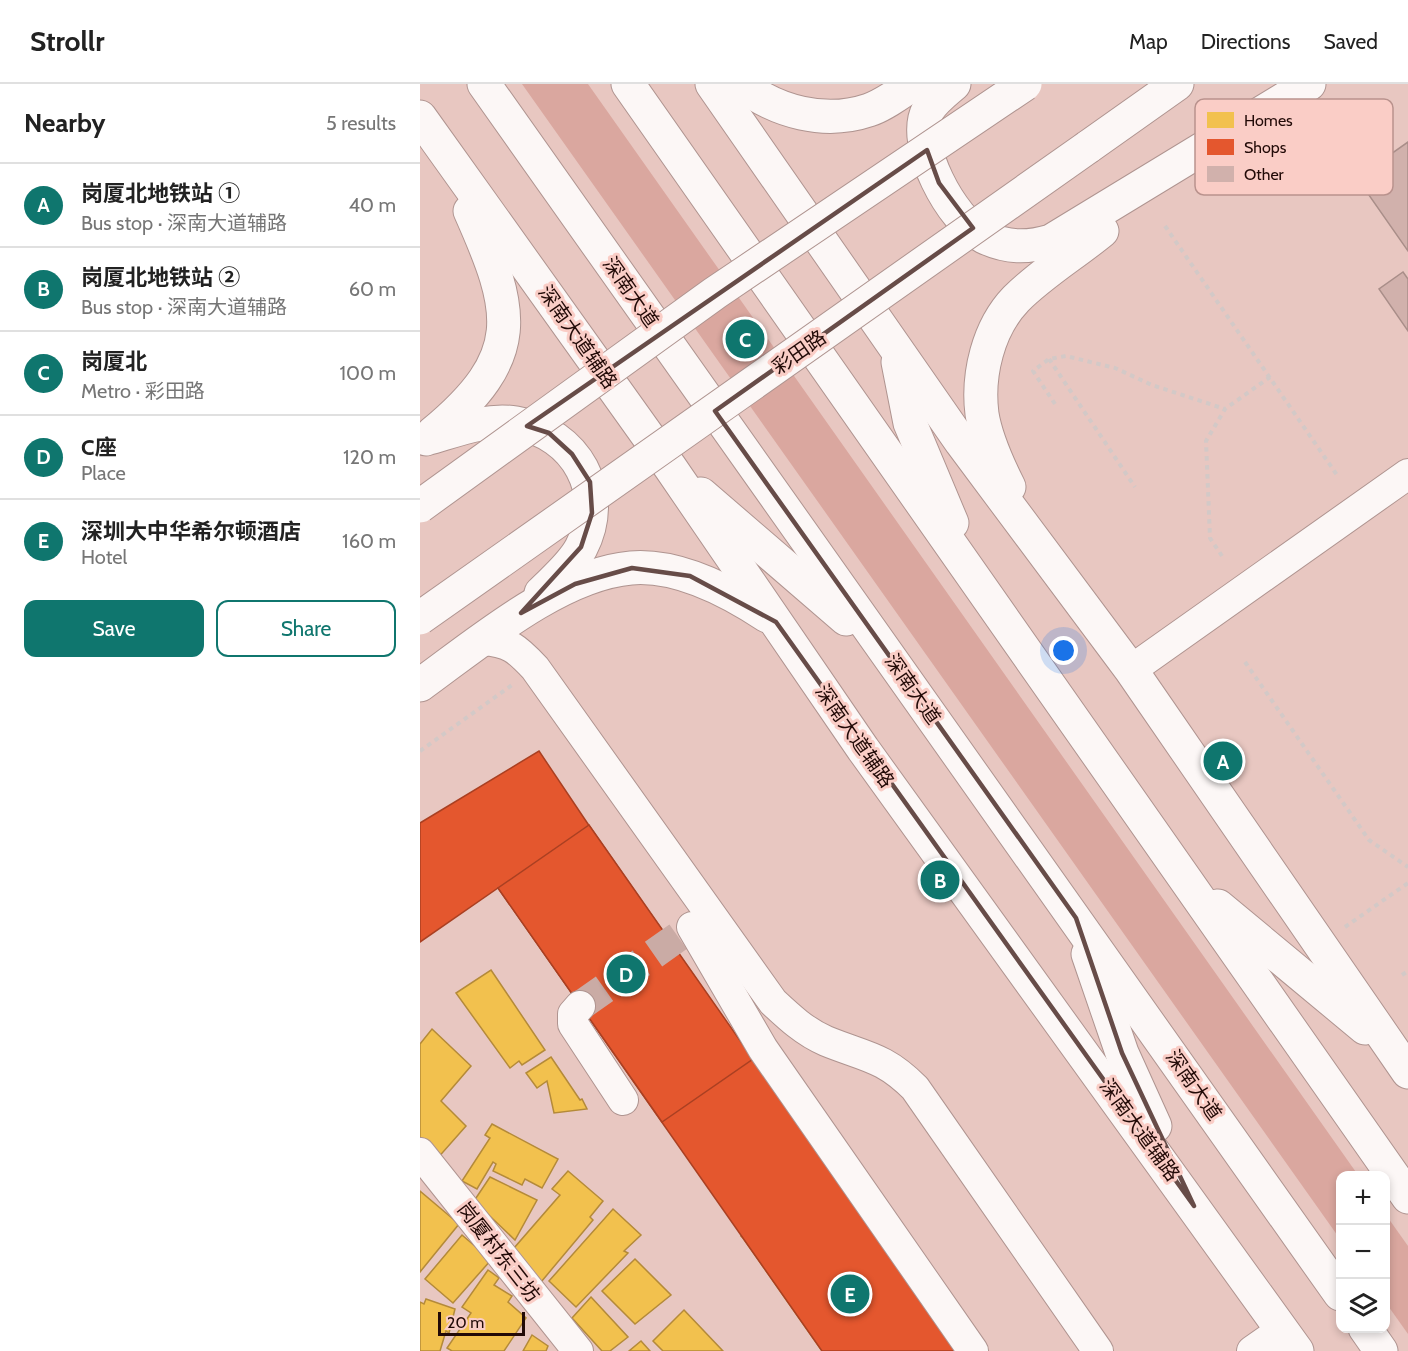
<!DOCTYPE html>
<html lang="en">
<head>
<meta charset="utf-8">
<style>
	:root { --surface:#fff; --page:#f6f6f6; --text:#222; --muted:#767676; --line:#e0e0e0; --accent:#0f766e }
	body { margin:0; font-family:Cabin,"Noto Sans SC",sans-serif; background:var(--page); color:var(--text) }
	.controls { position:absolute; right:18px; bottom:18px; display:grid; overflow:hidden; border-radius:12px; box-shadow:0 3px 9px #0003 }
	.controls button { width:54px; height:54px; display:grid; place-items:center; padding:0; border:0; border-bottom:2px solid var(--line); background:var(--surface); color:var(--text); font:30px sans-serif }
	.scale { position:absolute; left:18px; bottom:15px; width:87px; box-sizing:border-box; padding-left:6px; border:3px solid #220a07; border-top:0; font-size:16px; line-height:21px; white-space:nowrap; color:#220a07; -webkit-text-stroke:4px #facdc6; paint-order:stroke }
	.you { position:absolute; left:644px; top:567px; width:21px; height:21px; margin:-15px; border:4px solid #fff; border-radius:50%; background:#1a73e8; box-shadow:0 0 0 9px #1a73e833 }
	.badge { display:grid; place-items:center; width:39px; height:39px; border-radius:50%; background:var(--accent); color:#fff; font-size:20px; font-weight:700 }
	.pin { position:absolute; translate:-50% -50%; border:3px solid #fff; box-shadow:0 2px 6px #0006 }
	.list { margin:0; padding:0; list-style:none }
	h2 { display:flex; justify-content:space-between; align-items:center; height:78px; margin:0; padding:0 24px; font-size:26px }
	h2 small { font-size:20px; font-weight:400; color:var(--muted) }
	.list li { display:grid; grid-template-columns:39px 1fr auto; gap:18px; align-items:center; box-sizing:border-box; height:84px; padding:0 24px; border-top:2px solid var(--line) }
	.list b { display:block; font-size:22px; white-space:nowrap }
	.list p { margin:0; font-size:20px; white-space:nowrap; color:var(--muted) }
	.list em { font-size:20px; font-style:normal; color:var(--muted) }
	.actions { display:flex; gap:12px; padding:18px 24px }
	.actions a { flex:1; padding:14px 0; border:2px solid var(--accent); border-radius:12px; text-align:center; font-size:21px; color:var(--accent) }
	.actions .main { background:var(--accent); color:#fff }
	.icon { flex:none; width:33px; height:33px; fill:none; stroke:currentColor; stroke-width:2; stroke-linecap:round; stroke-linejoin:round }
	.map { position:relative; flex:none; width:988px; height:1267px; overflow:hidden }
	header { display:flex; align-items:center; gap:36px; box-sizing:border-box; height:84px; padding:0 30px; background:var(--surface); border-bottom:2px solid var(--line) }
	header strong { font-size:28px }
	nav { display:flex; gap:33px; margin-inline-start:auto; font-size:21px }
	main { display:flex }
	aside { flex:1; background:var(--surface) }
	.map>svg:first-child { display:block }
	.green { fill:#daa79f }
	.homes { fill:#f2c14e; stroke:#b48a39; stroke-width:1.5 }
	.shops { fill:#e4572e; stroke:#aa4022; stroke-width:1.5 }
	.building { fill:#d1b1ac; stroke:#a98e89; stroke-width:1.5 }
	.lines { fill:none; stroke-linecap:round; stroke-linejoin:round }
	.minor-tunnel { stroke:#caaba5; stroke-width:30; stroke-dasharray:30 15; stroke-linecap:butt }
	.minor-casing { stroke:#af9490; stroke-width:32 }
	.major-casing { stroke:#af9490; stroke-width:35 }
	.path { stroke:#d3c9c7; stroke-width:4; stroke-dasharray:4.5 4.5; stroke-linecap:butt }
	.minor { stroke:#fcf7f6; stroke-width:30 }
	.major { stroke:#fcf7f6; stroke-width:33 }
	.major-bridge-casing { stroke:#af9490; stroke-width:35; stroke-linecap:butt }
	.major-bridge { stroke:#fcf7f6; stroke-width:33 }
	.marked { fill:none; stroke:#674c48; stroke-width:4.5; stroke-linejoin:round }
	.labels { text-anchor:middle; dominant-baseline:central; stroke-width:6; stroke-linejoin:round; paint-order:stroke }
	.street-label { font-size:20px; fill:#220a07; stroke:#facdc6 }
	.key { fill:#facdc6; stroke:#b9928d; stroke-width:1.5 }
	.key-label { font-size:16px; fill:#220a07 }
</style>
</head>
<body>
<header>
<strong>Strollr</strong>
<nav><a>Map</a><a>Directions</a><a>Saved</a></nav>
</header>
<main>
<aside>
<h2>Nearby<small>5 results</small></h2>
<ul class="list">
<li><span class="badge">A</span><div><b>岗厦北地铁站 ①</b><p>Bus stop · 深南大道辅路</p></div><em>40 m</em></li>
<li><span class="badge">B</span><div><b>岗厦北地铁站 ②</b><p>Bus stop · 深南大道辅路</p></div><em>60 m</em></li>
<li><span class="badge">C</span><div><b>岗厦北</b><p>Metro · 彩田路</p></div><em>100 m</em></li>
<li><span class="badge">D</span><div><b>C座</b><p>Place</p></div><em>120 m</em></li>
<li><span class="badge">E</span><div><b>深圳大中华希尔顿酒店</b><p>Hotel</p></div><em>160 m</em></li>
</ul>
<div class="actions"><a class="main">Save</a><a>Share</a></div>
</aside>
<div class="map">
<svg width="988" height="1267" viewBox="0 0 988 1267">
	<rect width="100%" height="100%" fill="#e8c7c1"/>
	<g class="green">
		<path d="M102,0H168L938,1091L920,1092V1155Z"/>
		<path d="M966,1131L988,1162V1250L966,1219Z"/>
	</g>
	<g class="homes">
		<path d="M71,886L125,966L102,981L99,977L90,984L36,909Z"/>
		<path d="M12,945L51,982L21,1017L46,1042L16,1076L0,1060V960Z"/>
		<path d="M131,973L160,1016L162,1015L167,1025L134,1029L127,997L117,1004L106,989Z"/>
		<path d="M72,1040L138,1075L122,1104L105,1095L102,1101L73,1087L76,1080L73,1078L57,1105L42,1097L70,1054L65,1051Z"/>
		<path d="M148,1087L183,1117L170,1133L173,1136L116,1204L88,1171L140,1111L132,1105Z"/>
		<path d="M412,1088L536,1267H402L323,1154L321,1152Z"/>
		<path d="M70,1093L117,1116L95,1156L54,1117Z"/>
		<path d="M0,1107L39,1140L0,1188Z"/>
		<path d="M193,1125L221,1151L204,1167L208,1169L156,1223L129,1197Z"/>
		<path d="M42,1151L71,1176L33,1219L5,1195Z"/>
		<path d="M215,1175L251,1211L215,1240L182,1207Z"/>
		<path d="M68,1186L79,1194L74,1201L92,1212L88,1218L106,1234L84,1267H32L27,1264L51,1229L42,1223Z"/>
		<path d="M171,1213L208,1253L190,1267H182L152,1234Z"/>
		<path d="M6,1215L35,1225L29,1249L26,1247L20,1267H0V1218L4,1220Z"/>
		<path d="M264,1226L303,1267H243L233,1257Z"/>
		<path d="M112,1251L128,1262L126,1267H103Z"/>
		<path d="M221,1257L230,1267H209Z"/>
	</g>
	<g class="shops">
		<path d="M119,667L170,743L536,1267H402L78,804L0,858V739Z"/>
		<path d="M169,741L333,975L242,1038L78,804Z"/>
	</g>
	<g class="building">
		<path d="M988,58V167L937,94Z"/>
		<path d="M983,188L988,195V247L959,205Z"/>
	</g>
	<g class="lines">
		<path class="minor-tunnel" d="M160,922L272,843"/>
		<defs>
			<g id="minor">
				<path d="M63,556C90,558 97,565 115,584L353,918C369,933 385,948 406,957C445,973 463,972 495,1004L678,1267"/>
				<path d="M711,586L988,390"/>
				<path d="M272,843L343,965L553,1267"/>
				<path d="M160,922L153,930V940L203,1016"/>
				<path d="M0,1069L158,1267"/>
				<path d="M832,1267L862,1246"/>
			</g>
			<g id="major">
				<path d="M64,0L920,1210"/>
				<path d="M208,0L988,1113"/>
				<path d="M292,0L541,358L711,586L988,988"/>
				<path d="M321,0C356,28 405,41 449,26C464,21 480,9 493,0"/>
				<path d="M534,0C526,7 514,16 508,26C490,60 532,137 564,153C587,164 607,164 631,157L889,0"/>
				<path d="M0,33L250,383L443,665L877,1267"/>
				<path d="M668,63L757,0"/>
				<path d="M478,278L490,339L532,439"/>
				<path d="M13,349C106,272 95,228 50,127"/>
				<path d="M6,355C35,347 66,334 96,339C156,349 190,409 161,464C152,481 135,495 121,509"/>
				<path d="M589,403C578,381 566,355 562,330C557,291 568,244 596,215C622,189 654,170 682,147"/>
				<path d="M281,410L426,535"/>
				<path d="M0,601C57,560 139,490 211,484C258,480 309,507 347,532"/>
				<path d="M798,822L945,944"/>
				<path d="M668,870L702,969L735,1042"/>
				<path d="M945,1244L961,1267"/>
			</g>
		</defs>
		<use href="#minor" class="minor-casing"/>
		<use href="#major" class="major-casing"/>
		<g class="path">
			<path d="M745,142L917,391"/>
			<path d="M629,275L715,403"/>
			<path d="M635,320L613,287L629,275L646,272L695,284L732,301L805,325"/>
			<path d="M802,472L790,454L786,357L805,325L850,293"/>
			<path d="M825,578L949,756L988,783"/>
			<path d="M0,667L92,601"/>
			<path d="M925,843L988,799"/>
			<path d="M982,891L988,887"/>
		</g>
		<use href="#minor" class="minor"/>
		<use href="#major" class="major"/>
		<defs>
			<g id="major-bridge">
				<path d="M0,422L295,209L605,0"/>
				<path d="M0,534L668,63"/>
			</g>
		</defs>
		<use href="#major-bridge" class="major-bridge-casing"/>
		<use href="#major-bridge" class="major-bridge"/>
	</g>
	<path class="marked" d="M507,66L519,99L553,144L295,327L656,834L702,969L774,1122L356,538L270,492L212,484L155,500L101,529L161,463L172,429L170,398L152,370L129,349L107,342Z"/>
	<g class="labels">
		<g class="street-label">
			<text transform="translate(211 208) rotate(55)">深南大道</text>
			<text transform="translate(158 253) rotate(55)">深南大道辅路</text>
			<text transform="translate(379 268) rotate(-35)">彩田路</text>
			<text transform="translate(493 605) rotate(55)">深南大道</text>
			<text transform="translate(435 652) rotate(55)">深南大道辅路</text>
			<text transform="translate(774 1001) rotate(55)">深南大道</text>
			<text transform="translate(720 1046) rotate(54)">深南大道辅路</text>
			<text transform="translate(79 1168) rotate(52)">岗厦村东三坊</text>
		</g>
	</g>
	<rect x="775" y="15" width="198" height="96" rx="9" class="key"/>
	<rect x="787" y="28" width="27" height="16" fill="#f2c14e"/>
	<rect x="787" y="55" width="27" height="16" fill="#e4572e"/>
	<rect x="787" y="82" width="27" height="16" fill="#d1b1ac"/>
	<g class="key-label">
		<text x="824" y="42">Homes</text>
		<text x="824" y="69">Shops</text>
		<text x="824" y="96">Other</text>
	</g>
</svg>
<div class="controls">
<button>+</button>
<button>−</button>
<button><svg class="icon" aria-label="layers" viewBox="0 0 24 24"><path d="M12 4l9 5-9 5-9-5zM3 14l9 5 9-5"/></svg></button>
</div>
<div class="scale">20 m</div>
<div class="you"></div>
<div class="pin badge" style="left:803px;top:677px">A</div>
<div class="pin badge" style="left:520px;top:796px">B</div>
<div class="pin badge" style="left:325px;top:255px">C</div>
<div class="pin badge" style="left:206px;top:890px">D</div>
<div class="pin badge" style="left:430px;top:1210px">E</div>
</div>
</main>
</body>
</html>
